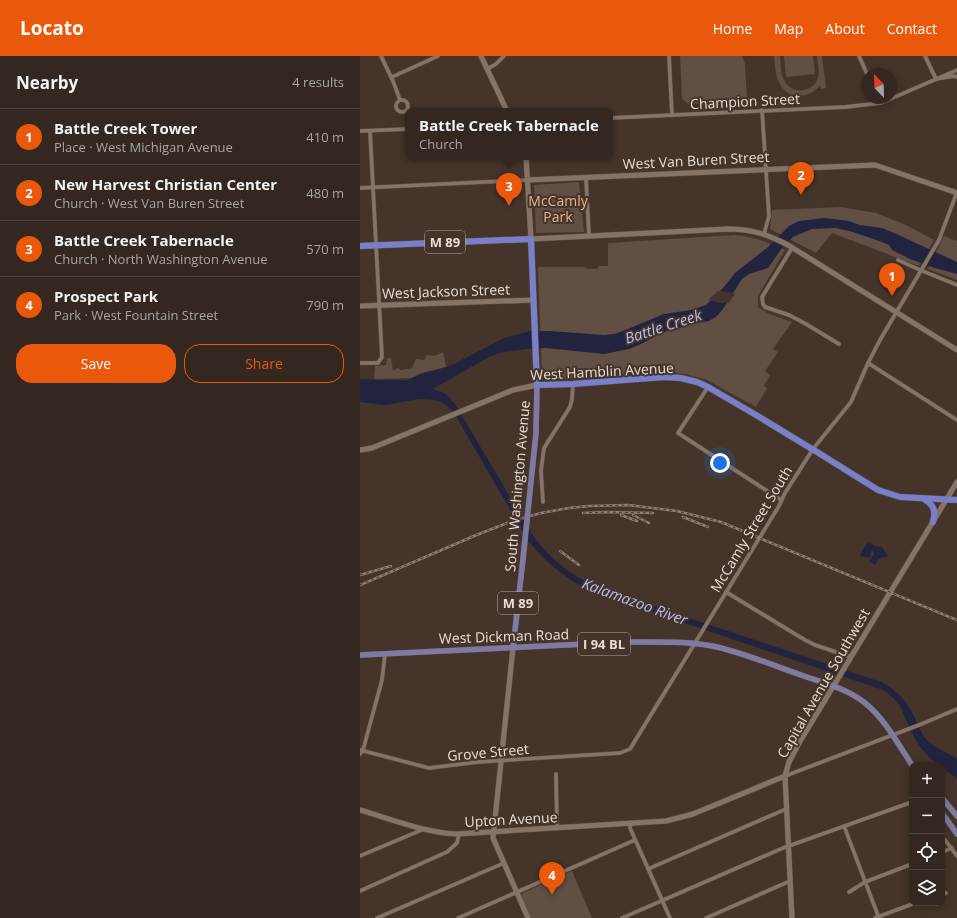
<!DOCTYPE html>
<html lang="en">
<head>
<meta charset="utf-8">
<style>
	:root { --surface:#33271f; --page:#3b2f28; --text:#f1f3f6; --muted:#a9a5a4; --line:#4e443d; --accent:#ea580c }
	body { margin:0; font-family:"Open Sans",sans-serif; background:var(--page); color:var(--text) }
	.controls { position:absolute; right:12px; bottom:12px; display:grid; overflow:hidden; border-radius:8px; box-shadow:0 2px 10px #0003 }
	.controls button { width:36px; height:36px; display:grid; place-items:center; padding:0; border:0; border-bottom:1px solid var(--line); background:var(--surface); color:var(--text); font:20px sans-serif }
	.compass { position:absolute; left:501px; top:12px; width:36px; height:36px; border-radius:50%; background:var(--surface); box-shadow:0 2px 10px #0003; rotate:337deg }
	.you { position:absolute; left:360px; top:407px; width:14px; height:14px; margin:-10px; border:3px solid #fff; border-radius:50%; background:#1a73e8; box-shadow:0 0 0 6px #1a73e833 }
	.badge { display:grid; place-items:center; width:26px; height:26px; border-radius:50%; background:var(--accent); color:#fff; font-size:13px; font-weight:700 }
	.pin { position:absolute; translate:-50% -33px; filter:drop-shadow(0 1px 2px #0008) }
	.pin::after { content:''; position:absolute; top:21px; width:14px; height:12px; background:inherit; clip-path:polygon(0 0,100% 0,50% 100%) }
	.popup { position:absolute; left:45px; top:52px; width:208px; height:52px; box-sizing:border-box; display:grid; place-content:center; border-radius:8px; background:var(--surface); filter:drop-shadow(0 1px 3px #0005); font-size:13px; white-space:nowrap; color:var(--muted) }
	.popup b { font-size:15px; color:var(--text) }
	.popup::after { content:''; position:absolute; left:50%; top:100%; margin-left:-8px; border:8px solid transparent; border-top-color:var(--surface) }
	.list { margin:0; padding:0; list-style:none }
	h2 { display:flex; justify-content:space-between; align-items:center; height:52px; margin:0; padding:0 16px; font-size:17px }
	h2 small { font-size:13px; font-weight:400; color:var(--muted) }
	.list li { display:grid; grid-template-columns:26px 1fr auto; gap:12px; align-items:center; box-sizing:border-box; height:56px; padding:0 16px; border-top:1px solid var(--line) }
	.list b { display:block; font-size:15px; white-space:nowrap }
	.list p { margin:0; font-size:13px; white-space:nowrap; color:var(--muted) }
	.list em { font-size:13px; font-style:normal; color:var(--muted) }
	.actions { display:flex; gap:8px; padding:12px 16px }
	.actions a { flex:1; padding:9px 0; border:1px solid var(--accent); border-radius:16px; text-align:center; font-size:14px; color:var(--accent) }
	.actions .main { background:var(--accent); color:#fff }
	.icon { flex:none; width:22px; height:22px; fill:none; stroke:currentColor; stroke-width:2; stroke-linecap:round; stroke-linejoin:round }
	.map { position:relative; flex:none; width:597px; height:862px; overflow:hidden }
	header { display:flex; align-items:center; gap:24px; box-sizing:border-box; height:56px; padding:0 20px; background:var(--accent); color:#fff }
	header strong { font-size:19px }
	nav { display:flex; gap:22px; margin-inline-start:auto; font-size:14px }
	main { display:flex }
	aside { flex:1; background:var(--surface) }
	.map>svg:first-child { display:block }
	.green { fill:#614f44 }
	.water { fill:#22243f }
	.pier { fill:#443429 }
	.lines { fill:none; stroke-linecap:round; stroke-linejoin:round }
	.street-casing { stroke:#5f5149; stroke-width:4.5 }
	.secondary-casing { stroke:#5f5149; stroke-width:6 }
	.primary-casing { stroke:#5f5149; stroke-width:6 }
	.highway-casing { stroke:#5f5149; stroke-width:7 }
	.street { stroke:#857367; stroke-width:3.5 }
	.secondary { stroke:#857367; stroke-width:5 }
	.primary { stroke:#7e7aa2; stroke-width:5.5 }
	.highway { stroke:#7a7fc9; stroke-width:6 }
	.rail-casing { stroke:#8e8178; stroke-width:2.5 }
	.rail { stroke:#443429; stroke-width:1; stroke-dasharray:3; stroke-linecap:butt }
	.primary-bridge-casing { stroke:#5f5149; stroke-width:6; stroke-linecap:butt }
	.primary-bridge { stroke:#7e7aa2; stroke-width:5.5 }
	.labels { text-anchor:middle; dominant-baseline:central; stroke-width:4; stroke-linejoin:round; paint-order:stroke }
	.shield { fill:#443429; stroke:#b7aaa3; stroke-width:1 }
	.shield-label { font-size:13px; font-weight:bold; fill:#e8ddd7 }
	.street-label { font-size:14px; fill:#e8ddd7; stroke:#443429 }
	.park-label { font-size:14px; fill:#eab391; stroke:#443429 }
	.water-label { font-size:15px; font-style:italic; fill:#b6bdf5; stroke:#443429 }
</style>
</head>
<body>
<header>
<strong>Locato</strong>
<nav><a>Home</a><a>Map</a><a>About</a><a>Contact</a></nav>
</header>
<main>
<aside>
<h2>Nearby<small>4 results</small></h2>
<ul class="list">
<li><span class="badge">1</span><div><b>Battle Creek Tower</b><p>Place · West Michigan Avenue</p></div><em>410 m</em></li>
<li><span class="badge">2</span><div><b>New Harvest Christian Center</b><p>Church · West Van Buren Street</p></div><em>480 m</em></li>
<li><span class="badge">3</span><div><b>Battle Creek Tabernacle</b><p>Church · North Washington Avenue</p></div><em>570 m</em></li>
<li><span class="badge">4</span><div><b>Prospect Park</b><p>Park · West Fountain Street</p></div><em>790 m</em></li>
</ul>
<div class="actions"><a class="main">Save</a><a>Share</a></div>
</aside>
<div class="map">
<svg width="597" height="862" viewBox="0 0 597 862">
	<rect width="100%" height="100%" fill="#443429"/>
	<g class="green">
		<path d="M320,0H382L385,8L387,44L328,48L322,43Z"/>
		<path d="M414,0H420C421,8 420,17 424,24C431,39 453,37 458,22C460,15 457,7 457,0H462L466,32L461,33L460,29C450,43 428,44 420,28C415,20 415,9 414,0Z"/>
		<path d="M424,0H453L455,18L426,21Z"/>
		<path d="M219,126L224,176L176,177L174,129Z"/>
		<path d="M481,151L516,157L546,169L574,184L559,210L472,177L456,197L410,173L412,154Z"/>
		<path d="M375,179C395,181 407,186 425,194L398,240V251L409,258L432,266L413,293L418,296L405,315L410,319L404,330L407,332L396,351L347,324L326,318L302,315L190,324L182,316L178,211H224L228,213H237L239,210H248V187Z"/>
		<path d="M584,180L597,185V224L568,213Z"/>
		<path d="M83,296L86,311L61,317L51,322L14,323L15,310L26,309L27,302H31L33,315L38,312L41,314L52,312L56,303L64,304L67,299L74,300Z"/>
		<path d="M212,815L232,862H171L161,840L162,837Z"/>
	</g>
	<g class="water">
		<path d="M465,162L489,165L500,169L522,172L532,176L597,206V218L575,212L550,203L532,194L529,189L522,186L493,176L476,172L452,173L433,181L422,192L408,212L389,218L382,223L363,253L357,260L349,265L337,267L301,277L281,288L269,293L244,298L186,292L166,293L139,297L127,302L73,333L86,338L95,348L172,478C189,502 211,520 239,532L521,626C538,634 548,647 556,664C559,670 561,677 566,683C574,692 587,696 597,703V722L582,712V709H578L574,706L561,692L555,683L539,648L529,638L523,634L239,538C209,526 190,510 168,485L93,355L87,350L79,345L74,344L59,343L25,349L0,346V323L19,324H48L61,318L83,312L94,308L144,282L170,275H190L244,279L254,278L263,275L304,258L331,254L346,249L363,232L375,217L408,191L429,170L439,165Z"/>
		<path d="M508,486L515,490L522,491L528,500L518,503L515,509L509,505L514,498L513,495H511L510,502L500,500L502,495Z"/>
	</g>
	<path class="pier" d="M358,235H364L375,238L369,247H361L348,244Z"/>
	<g class="lines">
		<defs>
			<g id="street">
				<path d="M21,0L33,25L40,44"/>
				<path d="M309,0L312,59"/>
				<path d="M499,0L507,18"/>
				<path d="M565,0L576,23L594,20L597,21"/>
				<path d="M127,13L136,8L144,0"/>
				<path d="M32,21L78,0"/>
				<circle cx="42" cy="50" r="6"/>
				<path d="M402,54L409,160L404,178"/>
				<path d="M250,62L485,51L521,47L597,14"/>
				<path d="M0,75L48,73"/>
				<path d="M226,122L229,180"/>
				<path d="M0,132L167,124"/>
				<path d="M432,192L402,241L403,248L405,251L429,259L446,268L479,288"/>
				<path d="M538,204L560,214L597,229"/>
				<path d="M0,307H18L22,301L10,75"/>
				<path d="M508,307L597,364"/>
				<path d="M348,331L318,377L421,444"/>
				<path d="M183,446L181,415L184,392L210,351L212,343L213,328"/>
				<path d="M366,536L445,584L455,589L491,601"/>
				<path d="M0,694L69,712L118,706L260,697L270,693L419,450L425,437L453,393L491,346L508,307L520,284L579,184L597,136"/>
				<path d="M0,698L3,694L22,624L25,598"/>
				<path d="M196,718L197,772"/>
				<path d="M425,720L559,669L597,653"/>
				<path d="M270,767V772L310,862"/>
				<path d="M484,770L519,862"/>
				<path d="M582,780L597,800"/>
				<path d="M582,796L592,792"/>
				<path d="M0,800L64,773"/>
				<path d="M288,813L426,753"/>
				<path d="M0,835L87,796L97,787L99,778"/>
				<path d="M489,836L505,826L552,808"/>
				<path d="M582,838L586,837"/>
				<path d="M17,862L144,807"/>
				<path d="M98,862L275,784"/>
				<path d="M262,862L423,792L552,746"/>
				<path d="M346,862L430,825"/>
				<path d="M515,862L555,847"/>
			</g>
			<g id="secondary">
				<path d="M121,0L147,55"/>
				<path d="M166,101L171,183L368,173C391,173 407,178 428,189L597,294"/>
				<path d="M167,124L515,109L597,137"/>
				<path d="M0,250L174,244"/>
				<path d="M0,394L12,392L153,334L177,329"/>
				<path d="M153,592L133,782L168,862"/>
				<path d="M0,754C30,763 66,777 97,778L306,765L333,758L425,720"/>
				<path d="M432,862L425,720L429,706L439,687L597,426"/>
			</g>
			<g id="primary">
				<path d="M176,377L177,329"/>
				<path d="M153,592L163,503"/>
				<path d="M0,599L267,586C295,586 324,585 352,590C382,596 412,609 441,619C463,627 486,632 505,647C525,663 538,688 552,709"/>
				<path d="M582,742L597,760"/>
				<path d="M582,757L597,778"/>
			</g>
			<g id="highway">
				<path d="M0,190L171,183L177,329L213,328L304,321L321,322L337,326L348,331L396,359L457,396L518,434L540,441L597,444"/>
				<path d="M564,443C574,449 576,455 573,466"/>
			</g>
		</defs>
		<use href="#street" class="street-casing"/>
		<use href="#secondary" class="secondary-casing"/>
		<use href="#primary" class="primary-casing"/>
		<use href="#highway" class="highway-casing"/>
		<use href="#street" class="street"/>
		<use href="#secondary" class="secondary"/>
		<use href="#primary" class="primary"/>
		<use href="#highway" class="highway"/>
		<defs>
			<g id="rail">
				<path d="M223,457L247,456L293,457"/>
				<path d="M261,459L277,465"/>
				<path d="M273,459L289,467"/>
				<path d="M323,461L348,471"/>
				<path d="M200,495L219,509"/>
				<path d="M0,519L31,510"/>
				<path d="M0,529L114,480L152,465L181,457L209,452L229,450L268,449L317,455L361,466L597,564"/>
			</g>
		</defs>
		<use href="#rail" class="rail-casing"/>
		<use href="#rail" class="rail"/>
		<defs>
			<path id="primary-bridge" d="M163,503L176,377"/>
		</defs>
		<use href="#primary-bridge" class="primary-bridge-casing"/>
		<use href="#primary-bridge" class="primary-bridge"/>
	</g>
	<g class="labels">
		<g class="shield">
			<rect x="65" y="175" width="40" height="22" rx="3"/>
			<rect x="138" y="536" width="40" height="22" rx="3"/>
			<rect x="218" y="577" width="52" height="22" rx="3"/>
		</g>
		<g class="shield-label">
			<text x="85" y="186">M 89</text>
			<text x="158" y="547">M 89</text>
			<text x="244" y="588">I 94 BL</text>
		</g>
		<g class="street-label">
			<text transform="translate(385 45) rotate(-3)">Champion Street</text>
			<text transform="translate(336 104) rotate(-3)">West Van Buren Street</text>
			<text transform="translate(86 235) rotate(-2)">West Jackson Street</text>
			<text transform="translate(242 315) rotate(-3)">West Hamblin Avenue</text>
			<text transform="translate(157 430) rotate(-85)">South Washington Avenue</text>
			<text transform="translate(391 473) rotate(-59)">McCamly Street South</text>
			<text transform="translate(144 580) rotate(-2)">West Dickman Road</text>
			<text transform="translate(463 627) rotate(-60)">Capital Avenue Southwest</text>
			<text transform="translate(128 696) rotate(-5)">Grove Street</text>
			<text transform="translate(151 763) rotate(-3)">Upton Avenue</text>
		</g>
		<g class="park-label">
			<text x="198" y="144">McCamly<tspan x="198" dy="16">Park</tspan></text>
		</g>
		<g class="water-label">
			<text transform="translate(303 270) rotate(-18)">Battle Creek</text>
			<text transform="translate(275 545) rotate(20)">Kalamazoo River</text>
		</g>
	</g>
</svg>
<div class="controls">
<button>+</button>
<button>−</button>
<button><svg class="icon" aria-label="locate" viewBox="0 0 24 24"><circle cx="12" cy="12" r="6"/><path d="M12 2v4M12 18v4M2 12h4M18 12h4"/></svg></button>
<button><svg class="icon" aria-label="layers" viewBox="0 0 24 24"><path d="M12 4l9 5-9 5-9-5zM3 14l9 5 9-5"/></svg></button>
</div>
<svg class="compass" viewBox="-18 -18 36 36"><path d="M0-13l5 13h-10z" fill="#e53935"/><path d="M0 13l5-13h-10z" fill="#a9a5a4"/></svg>
<div class="you"></div>
<div class="pin badge" style="left:532px;top:240px">1</div>
<div class="pin badge" style="left:441px;top:139px">2</div>
<div class="pin badge" style="left:149px;top:150px">3</div>
<div class="popup"><b>Battle Creek Tabernacle</b>Church</div>
<div class="pin badge" style="left:192px;top:839px">4</div>
</div>
</main>
</body>
</html>
